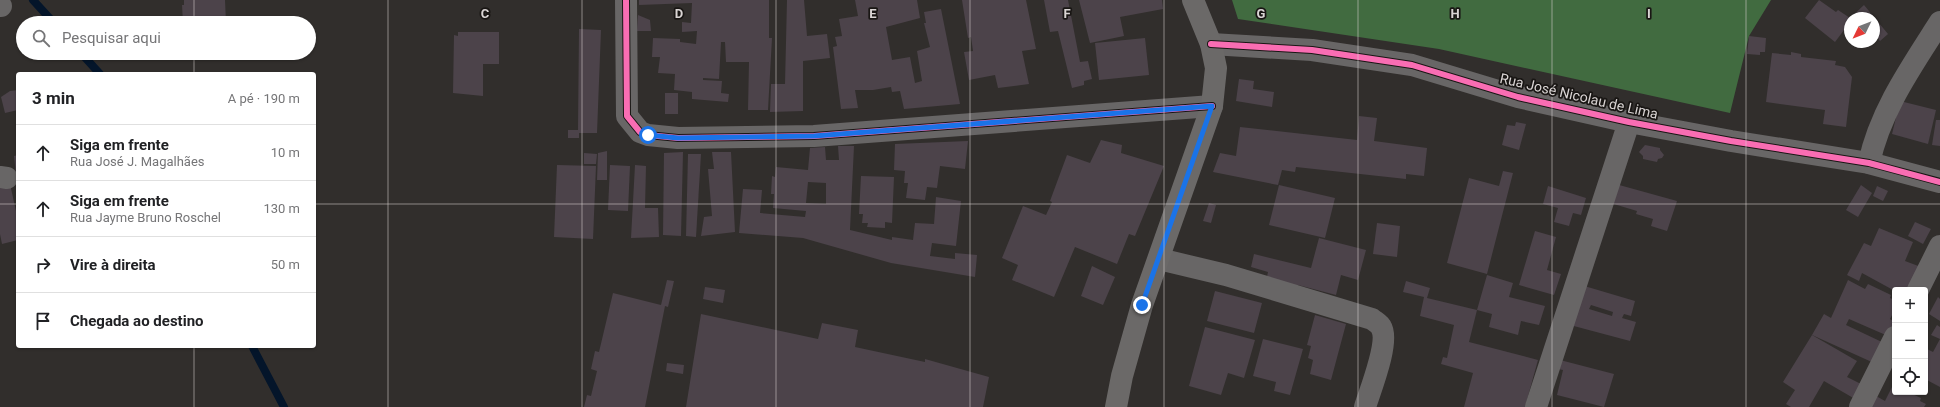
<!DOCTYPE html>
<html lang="pt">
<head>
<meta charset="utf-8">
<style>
	:root { --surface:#fff; --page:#f2f2f2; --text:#202124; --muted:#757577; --line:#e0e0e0 }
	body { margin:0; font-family:Roboto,sans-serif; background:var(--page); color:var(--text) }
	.controls { position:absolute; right:12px; bottom:12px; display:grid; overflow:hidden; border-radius:4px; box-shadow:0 1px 3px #0004 }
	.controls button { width:36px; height:36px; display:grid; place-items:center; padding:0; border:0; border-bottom:1px solid var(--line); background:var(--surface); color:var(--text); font:20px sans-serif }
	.compass { position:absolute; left:1844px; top:12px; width:36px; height:36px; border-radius:50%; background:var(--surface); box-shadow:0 1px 3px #0004; rotate:227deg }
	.stop { position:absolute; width:12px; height:12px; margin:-9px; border:3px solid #1a73e8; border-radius:50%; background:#fff }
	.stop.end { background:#1a73e8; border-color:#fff; box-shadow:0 1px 4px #0008 }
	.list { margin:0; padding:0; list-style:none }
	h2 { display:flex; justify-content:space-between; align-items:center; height:52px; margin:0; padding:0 16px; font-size:17px }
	h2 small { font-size:13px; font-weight:400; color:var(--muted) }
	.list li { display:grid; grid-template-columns:26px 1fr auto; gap:12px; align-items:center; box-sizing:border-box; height:56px; padding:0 16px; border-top:1px solid var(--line) }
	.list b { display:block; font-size:15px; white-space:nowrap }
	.list p { margin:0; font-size:13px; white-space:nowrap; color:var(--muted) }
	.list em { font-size:13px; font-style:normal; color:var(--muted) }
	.icon { flex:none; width:22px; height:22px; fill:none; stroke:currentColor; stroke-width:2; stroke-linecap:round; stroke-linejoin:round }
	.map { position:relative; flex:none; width:1940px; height:407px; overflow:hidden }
	.search { position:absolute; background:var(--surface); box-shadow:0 1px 3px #0004; left:16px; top:16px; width:300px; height:44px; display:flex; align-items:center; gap:10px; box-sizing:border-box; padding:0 14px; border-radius:22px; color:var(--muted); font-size:15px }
	.panel { position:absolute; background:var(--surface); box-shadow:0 1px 3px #0004; left:16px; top:72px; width:300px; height:276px; border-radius:4px }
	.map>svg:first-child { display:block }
	.forest { fill:#416b40 }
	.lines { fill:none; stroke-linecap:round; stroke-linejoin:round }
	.stream { stroke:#04152a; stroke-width:8 }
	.building { fill:#4c434a; fill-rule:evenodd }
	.street { stroke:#686666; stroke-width:22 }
	.secondary { stroke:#6b6968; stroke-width:22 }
	.cycleway-casing { stroke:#191614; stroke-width:8 }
	.cycleway { stroke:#f96db3; stroke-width:6 }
	.route { stroke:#1a73e8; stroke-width:5 }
	.grid { fill:none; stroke:#dad5d4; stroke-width:1; stroke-opacity:0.55 }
	.labels { text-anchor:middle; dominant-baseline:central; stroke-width:3.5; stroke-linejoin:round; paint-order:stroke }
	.street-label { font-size:14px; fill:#dad5d4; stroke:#191614 }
	.grid-label { font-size:13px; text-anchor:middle; font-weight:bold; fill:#dad5d4; stroke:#191614; stroke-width:3.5; stroke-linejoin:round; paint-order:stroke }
</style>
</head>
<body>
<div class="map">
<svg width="1940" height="407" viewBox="0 0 1940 407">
	<rect width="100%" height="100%" fill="#312e2c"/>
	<path class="forest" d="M1232,0H1771L1749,36L1730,113L1439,49L1238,19Z"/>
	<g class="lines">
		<g class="stream">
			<path d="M33,0L54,23"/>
			<path d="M81,53L100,74"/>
			<path d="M252,346L284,407"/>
		</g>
	</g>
	<g class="building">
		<path d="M184,0H225L226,23H183L182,5H184Z"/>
		<path d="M639,0H769V38H772L768,110H748L749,62H726L725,42H721L719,79L703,78V80L722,81L721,93L729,94L728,102L692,99V92L674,90L675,74L658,73L660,57H652L653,38L680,39V42L696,44L697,31L682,32V22L691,23L692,3L639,5Z"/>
		<path d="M787,0H804L807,36L827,34L830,58L803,61V111L770,112L771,84H785Z"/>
		<path d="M855,0H917L920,18L886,27L892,60L910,57L915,83L922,81L917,51L930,47L924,23H926L924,12L941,9L960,104L904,109L900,91L892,92L891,87L873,90H855L858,108L841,109L833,47L837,46L835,37L842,36L839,19L858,16Z"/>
		<path d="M962,0H1026L1036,49L1022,51L1029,84L998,88L995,75L969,80L964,52L973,51L971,37L968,38Z"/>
		<path d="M1044,0H1068L1080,62L1088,61L1092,79L1084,81V85L1072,88L1058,31L1050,32Z"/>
		<path d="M1079,0H1162L1163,9L1120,17L1124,36L1090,43Z"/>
		<path d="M1819,0L1836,12L1838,10L1850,18V22L1835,42L1805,18Z"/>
		<path d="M1864,5L1888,34L1880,41L1874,33V18H1850Z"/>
		<path d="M638,15L650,20L651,31H637Z"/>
		<path d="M579,29L601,30L597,133H579V138H568V130H578Z"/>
		<path d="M458,32H499V64H483V96L453,93L454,35L458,36Z"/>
		<path d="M1749,36L1766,38L1765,52H1760V55L1747,54Z"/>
		<path d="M1145,38L1149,75L1099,80L1095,43Z"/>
		<path d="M1791,52L1801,54V57L1836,61L1835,65L1845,67L1852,77L1846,127L1823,124L1825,110L1766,102L1772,53L1791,55Z"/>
		<path d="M1239,79L1254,81L1253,89L1274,92L1272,107L1236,101Z"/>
		<path d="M18,90V110L5,113L1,97L10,91Z"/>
		<rect x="665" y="93" width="13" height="21"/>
		<path d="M1900,101L1936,110L1928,144L1892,134Z"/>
		<path d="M1359,116L1377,118L1374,141L1427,148L1424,176L1406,174V179L1296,167L1295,172L1282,170L1278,185L1213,172L1220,153L1236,156L1240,127L1357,140Z"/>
		<path d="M1936,120H1940V146L1932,145Z"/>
		<path d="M1516,122L1526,124L1519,150L1502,145L1507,125L1515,126Z"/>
		<path d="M1101,140L1122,145L1121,153L1164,166L1135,236L1129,234L1117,264L1075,247L1054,297L1012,280L1018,265L1002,258L1023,206L1046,215L1052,202L1050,201L1067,155L1090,163Z"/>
		<path d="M968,141L965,169L940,166L937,188L927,187L925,200L906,198L908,183H904L905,171L894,170L895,144Z"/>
		<path d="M1645,145L1660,148V150L1664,155L1662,158L1658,159L1657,162L1643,159V156L1639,152Z"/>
		<path d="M838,146H854L850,230L892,240V237L913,240L915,223L934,224L936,197L961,201L956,246L932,243L930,256L955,259V253L977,255L975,277L891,263L803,238L739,233L743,189L762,190L760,213L805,217L806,211L773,208L774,194H771L772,176L775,177L776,167L808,170L810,148L825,147L826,160H839ZM808,182L826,183V204L806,203Z"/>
		<path d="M607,151V180H597L598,153Z"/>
		<path d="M683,152L681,236L663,235L664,153Z"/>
		<path d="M712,152H731L735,232L701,236L704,217L712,216L708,169H714Z"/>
		<path d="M584,153L597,154L596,164H584Z"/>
		<path d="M688,154H701L696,237L686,236Z"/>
		<path d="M18,155V183H17L14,156Z"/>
		<path d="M557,165L596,166L593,239L554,237Z"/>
		<path d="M610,165L630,166L628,211L608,210Z"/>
		<path d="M635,165L646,166L645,208H658L659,237L631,238Z"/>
		<path d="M1503,171L1513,173L1487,274L1447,263L1469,178L1499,186Z"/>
		<path d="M861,176L894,177L892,223L885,222V228L867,227L868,223H862L863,214H859Z"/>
		<path d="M1612,183L1677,201L1667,231L1651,226L1653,219L1636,214L1637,211L1607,202Z"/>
		<path d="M10,184L18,220V240L2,244L0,234V185Z"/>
		<path d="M1279,185L1335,198L1325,238L1269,225Z"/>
		<path d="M1861,185L1872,193L1858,217L1846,210Z"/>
		<path d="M1548,186L1586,198L1581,215L1573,213L1569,226L1554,222L1558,208L1543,204Z"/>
		<path d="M1877,186L1888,191L1883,201L1873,196Z"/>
		<path d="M1209,203L1216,205L1211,223L1203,221Z"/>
		<path d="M1915,222L1931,229L1923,244L1908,236Z"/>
		<path d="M1377,223L1400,226L1397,257L1373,254Z"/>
		<path d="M1879,228L1913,242L1905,261L1921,267L1910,290L1895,291L1862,273L1859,281L1847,275L1864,243L1871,246Z"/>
		<path d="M1535,231L1556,237L1547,270L1561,274L1554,295L1519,285Z"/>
		<path d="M1319,238L1366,250L1358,280L1341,275L1336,295L1298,285L1297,289L1266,281L1268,272L1251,267L1254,254L1311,268Z"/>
		<path d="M1092,266L1115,277L1103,305L1081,296Z"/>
		<path d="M1487,275L1513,283L1509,297L1545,306L1539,325L1521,321L1518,335L1489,327L1492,314L1477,310L1469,342L1538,360L1525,407H1464L1473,373L1441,364L1443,357L1447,358L1454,325L1420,316L1424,297L1403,292L1406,281L1430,288L1427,298L1477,310Z"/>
		<path d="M667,280L674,281L668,307L665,306L645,407H584L587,395L591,396L597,371L591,369L595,351L599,352L613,293L661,305Z"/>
		<path d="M1848,280L1865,289L1868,284L1891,295L1890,298L1895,300V309L1890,319L1895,322L1888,336L1849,319L1846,325L1884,343L1874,363L1812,335L1824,314L1831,318Z"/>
		<path d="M1581,285L1635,301L1631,316L1624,314L1622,318L1636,322L1630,341L1570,325ZM1591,305L1613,312L1612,316L1589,309Z"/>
		<path d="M705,287L725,290L723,303L703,299Z"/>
		<path d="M1215,291L1262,303L1254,333L1207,321Z"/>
		<path d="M1938,297L1940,299V321L1929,314Z"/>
		<path d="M701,314L818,339L822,323L858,330L855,347L925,362V359L989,377L983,407H686Z"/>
		<path d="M1315,315L1346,324L1331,380L1310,374L1313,360L1308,358L1311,346L1307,345Z"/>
		<path d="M1937,325L1940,327V387L1925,379V348L1933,352L1940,339L1931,335Z"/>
		<path d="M1205,327L1255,340L1244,378L1228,373L1221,395L1189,386Z"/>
		<path d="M1812,335L1857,361L1847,377L1863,385L1855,399L1824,381L1809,407H1791L1786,404L1795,390L1783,382Z"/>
		<path d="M1263,339L1303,349L1290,395L1274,391L1276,382L1253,376Z"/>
		<path d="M1560,360L1614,374L1604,407L1557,395L1563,370L1558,369Z"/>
		<path d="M667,363L684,365L683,374L666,371Z"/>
		<path d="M1893,385L1895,386V392H1908L1921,398L1920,401L1926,404L1924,407H1870L1876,396L1885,401Z"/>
	</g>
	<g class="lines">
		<g class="street">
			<path d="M626,0L627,116L640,132L648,135L678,138L814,136L1212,106"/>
			<path d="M0,5L1,6"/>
			<path d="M1211,44L1312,50L1412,65L1518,97L1629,122L1731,141L1869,163L1940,182"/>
			<path d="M1869,163C1880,111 1912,66 1940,22"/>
			<path d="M0,177L7,178"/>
			<path d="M1159,259L1226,275L1372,319C1374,321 1380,324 1381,327C1390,341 1370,391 1365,407"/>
			<path d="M1918,290L1940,246"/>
			<path d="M1536,407L1629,122"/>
			<path d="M1860,407L1895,337"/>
		</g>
		<path class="secondary" d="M1116,407L1122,376L1142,305L1212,106L1216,68L1211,44L1193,0"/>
		<defs>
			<g id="cycleway">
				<path d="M626,0L627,116L640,132L648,135L678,138L814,136L1212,106"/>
				<path d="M1211,44L1312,50L1412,65L1518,97L1629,122L1731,141L1869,163L1940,182"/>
			</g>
		</defs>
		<use href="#cycleway" class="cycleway-casing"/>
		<use href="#cycleway" class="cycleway"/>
	</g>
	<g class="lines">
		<path class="route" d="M648,135L678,138L814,136L1212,106L1142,305"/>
	</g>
	<path class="grid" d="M194,0V23M388,0V407M582,0V407M776,0V407M970,0V407M1164,0V407M1358,0V407M1552,0V407M1746,0V407M194,53V74M0,204H18M314,204H1940M194,346V407"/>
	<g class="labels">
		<g class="street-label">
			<text transform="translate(1579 96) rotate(13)">Rua José Nicolau de Lima</text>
		</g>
	</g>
	<g class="grid-label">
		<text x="485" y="18">C</text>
		<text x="679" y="18">D</text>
		<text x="873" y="18">E</text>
		<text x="1067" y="18">F</text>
		<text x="1261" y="18">G</text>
		<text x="1455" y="18">H</text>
		<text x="1649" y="18">I</text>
	</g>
</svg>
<div class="controls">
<button>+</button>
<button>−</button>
<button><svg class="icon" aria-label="locate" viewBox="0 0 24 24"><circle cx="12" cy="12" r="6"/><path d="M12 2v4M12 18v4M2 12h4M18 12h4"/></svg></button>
</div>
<svg class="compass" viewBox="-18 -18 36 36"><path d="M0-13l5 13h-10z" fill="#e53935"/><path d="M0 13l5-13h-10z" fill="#757577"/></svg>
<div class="stop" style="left:648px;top:135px"></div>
<div class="stop end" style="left:1142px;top:305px"></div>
<div class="search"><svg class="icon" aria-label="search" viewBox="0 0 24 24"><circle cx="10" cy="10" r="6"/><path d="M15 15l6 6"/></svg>Pesquisar aqui</div>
<section class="panel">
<h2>3 min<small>A pé · 190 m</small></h2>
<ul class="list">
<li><svg class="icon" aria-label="ahead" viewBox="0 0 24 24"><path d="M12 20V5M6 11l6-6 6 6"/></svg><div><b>Siga em frente</b><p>Rua José J. Magalhães</p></div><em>10 m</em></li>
<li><svg class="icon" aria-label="ahead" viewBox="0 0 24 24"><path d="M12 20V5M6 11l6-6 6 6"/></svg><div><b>Siga em frente</b><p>Rua Jayme Bruno Roschel</p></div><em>130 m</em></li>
<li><svg class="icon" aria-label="right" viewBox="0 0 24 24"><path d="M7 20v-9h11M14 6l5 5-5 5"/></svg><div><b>Vire à direita</b></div><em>50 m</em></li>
<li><svg class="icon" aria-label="arrive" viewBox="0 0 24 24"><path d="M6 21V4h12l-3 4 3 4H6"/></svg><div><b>Chegada ao destino</b></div></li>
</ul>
</section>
</div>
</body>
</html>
